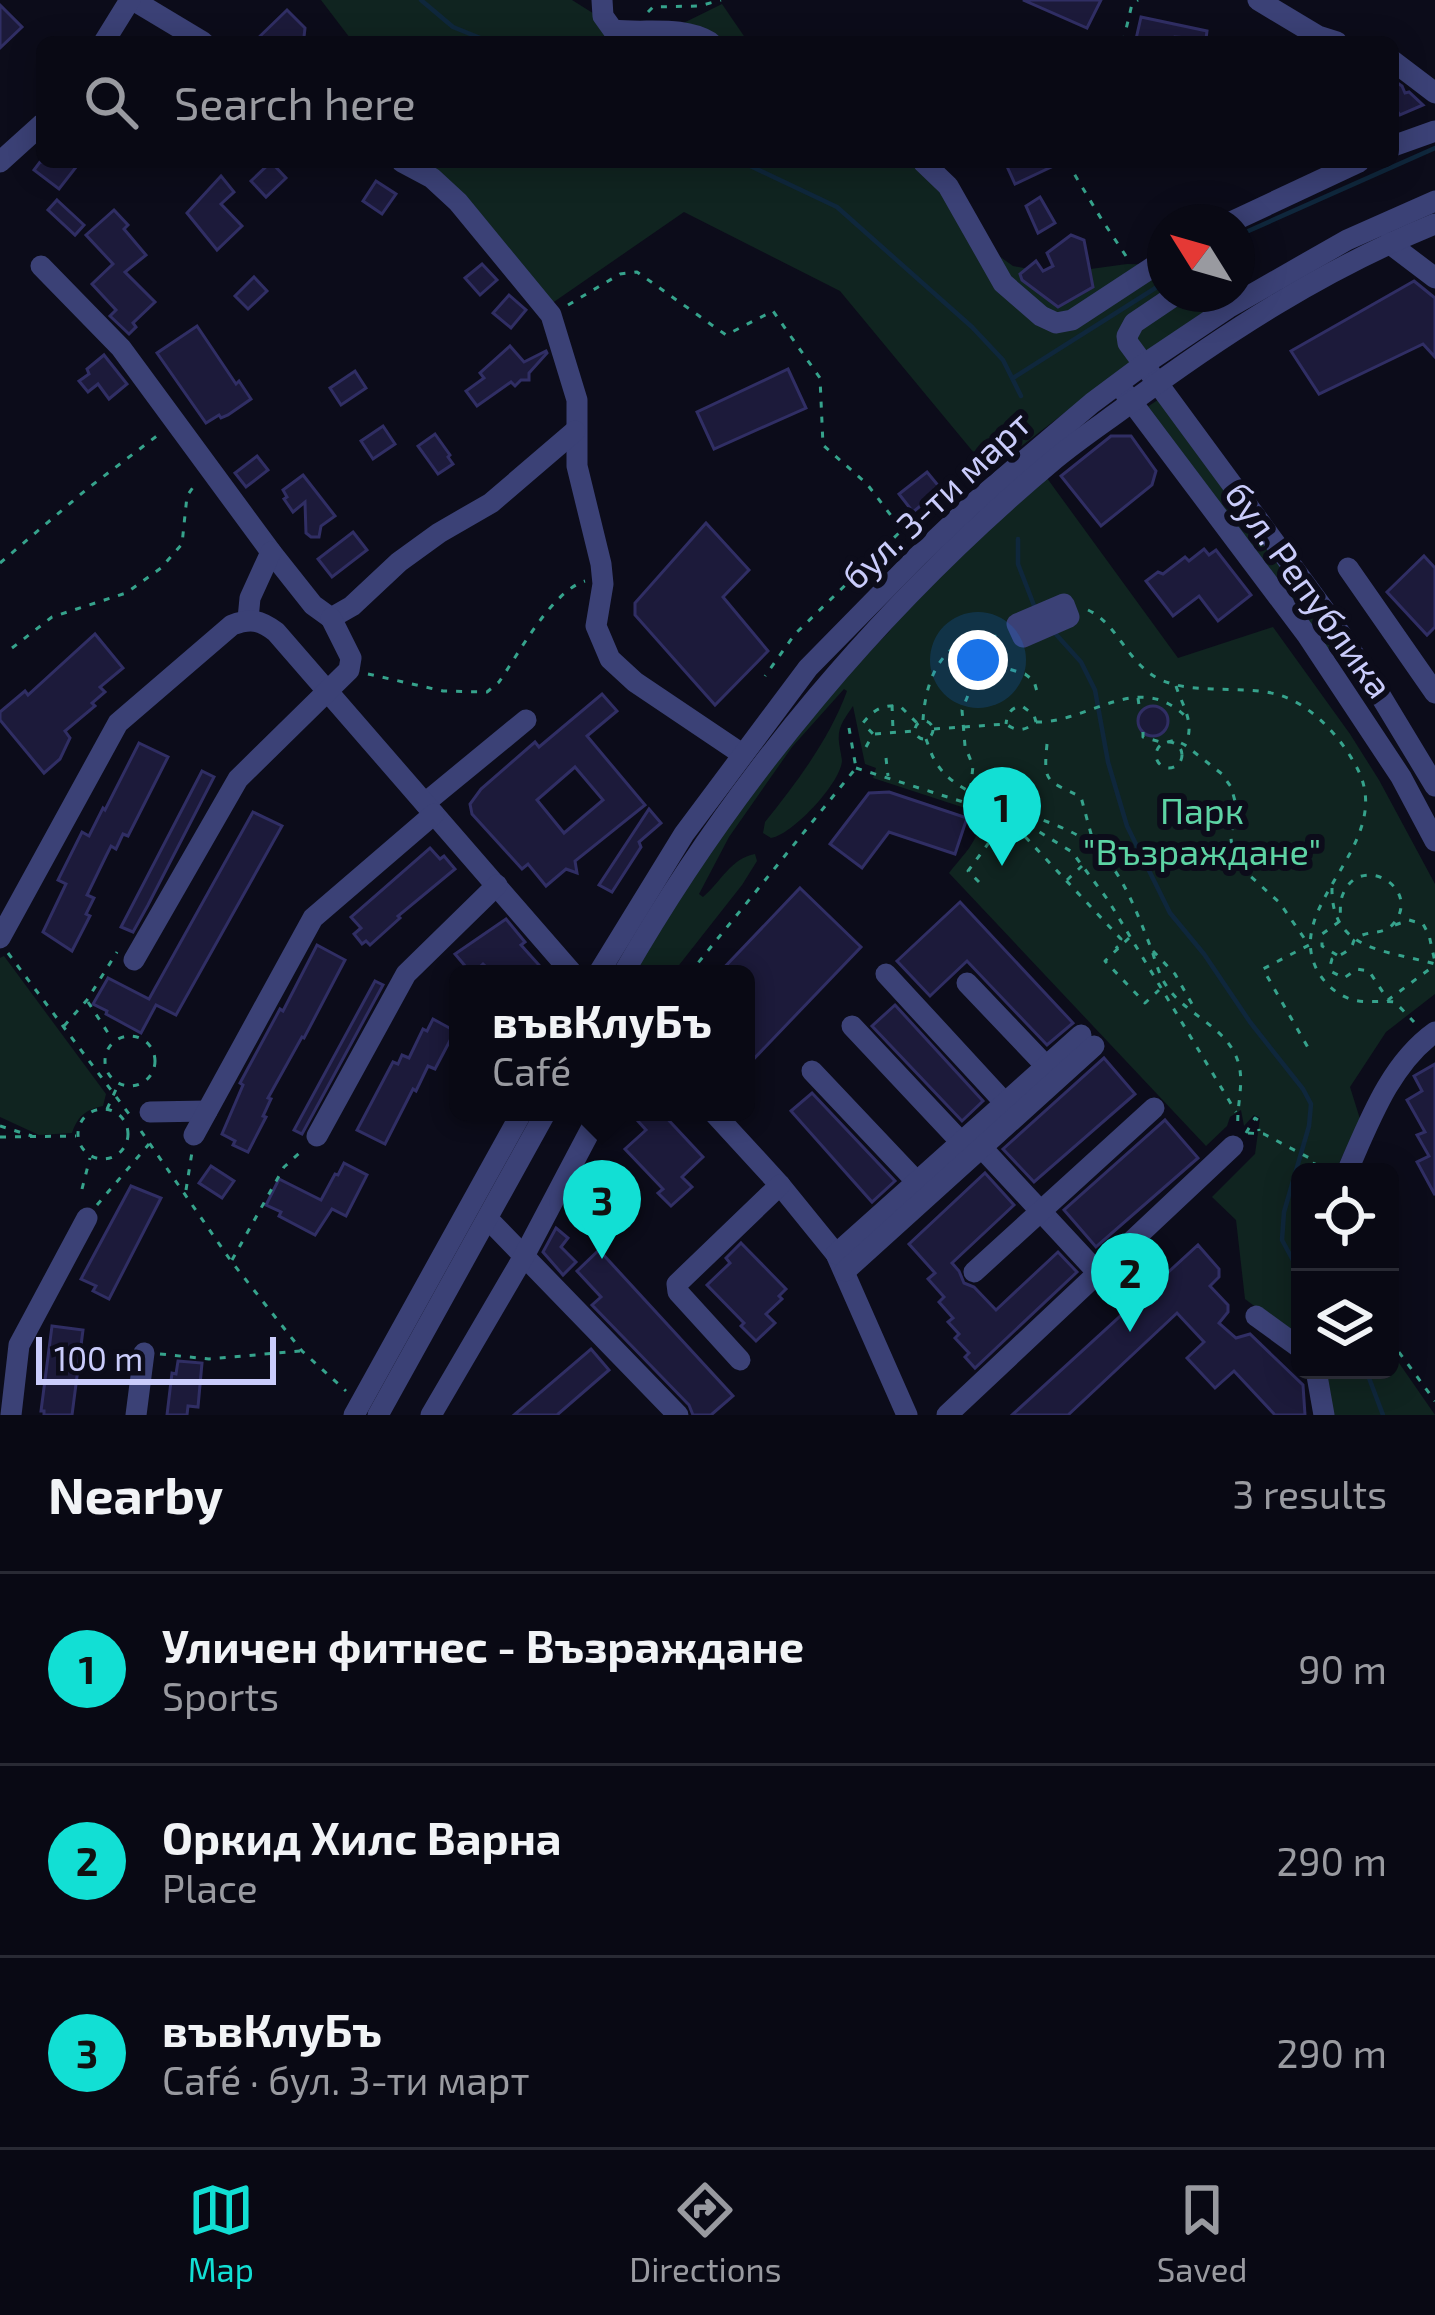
<!DOCTYPE html>
<html lang="en">
<head>
<meta charset="utf-8">
<style>
	:root { --surface:#090914; --page:#12121d; --text:#f1f3f6; --muted:#999aa0; --line:#292a34; --accent:#12dfd4 }
	body { margin:0; font-family:"Exo 2",sans-serif; background:var(--page); color:var(--text) }
	.controls { position:absolute; right:36px; bottom:36px; display:grid; overflow:hidden; border-radius:18px; box-shadow:0 6px 30px #0003 }
	.controls button { width:108px; height:108px; display:grid; place-items:center; padding:0; border:0; border-bottom:3px solid var(--line); background:var(--surface); color:var(--text); font:60px sans-serif }
	.compass { position:absolute; left:1147px; top:204px; width:108px; height:108px; border-radius:50%; background:var(--surface); box-shadow:0 6px 30px #0003; rotate:307deg }
	.scale { position:absolute; left:36px; bottom:30px; width:240px; box-sizing:border-box; padding-left:12px; border:6px solid #caccfb; border-top:0; font-size:33px; line-height:42px; white-space:nowrap; color:#caccfb; -webkit-text-stroke:9px #0c0c1a; paint-order:stroke }
	.you { position:absolute; left:978px; top:660px; width:42px; height:42px; margin:-30px; border:9px solid #fff; border-radius:50%; background:#1a73e8; box-shadow:0 0 0 18px #1a73e833 }
	.badge { display:grid; place-items:center; width:78px; height:78px; border-radius:50%; background:var(--accent); color:#111; font-size:39px; font-weight:700 }
	.pin { position:absolute; translate:-50% -99px; filter:drop-shadow(0 3px 6px #0008) }
	.pin::after { content:''; position:absolute; top:63px; width:42px; height:36px; background:inherit; clip-path:polygon(0 0,100% 0,50% 100%) }
	.popup { position:absolute; left:449px; top:965px; width:306px; height:156px; box-sizing:border-box; display:grid; place-content:center; border-radius:18px; background:var(--surface); filter:drop-shadow(0 3px 9px #0005); font-size:39px; white-space:nowrap; color:var(--muted) }
	.popup b { font-size:45px; color:var(--text) }
	.popup::after { content:''; position:absolute; left:50%; top:100%; margin-left:-24px; border:24px solid transparent; border-top-color:var(--surface) }
	.list { margin:0; padding:0; list-style:none }
	h2 { display:flex; justify-content:space-between; align-items:center; height:156px; margin:0; padding:0 48px; font-size:51px }
	h2 small { font-size:39px; font-weight:400; color:var(--muted) }
	.list li { display:grid; grid-template-columns:78px 1fr auto; gap:36px; align-items:center; box-sizing:border-box; height:192px; padding:0 48px; border-top:3px solid var(--line) }
	.list b { display:block; font-size:45px; white-space:nowrap }
	.list p { margin:0; font-size:39px; white-space:nowrap; color:var(--muted) }
	.list em { font-size:39px; font-style:normal; color:var(--muted) }
	.icon { flex:none; width:66px; height:66px; fill:none; stroke:currentColor; stroke-width:2; stroke-linecap:round; stroke-linejoin:round }
	.map { position:relative; flex:none; width:1435px; height:1415px; overflow:hidden }
	.search { position:absolute; background:var(--surface); box-shadow:0 6px 30px #0003; left:36px; right:36px; top:36px; height:132px; display:flex; align-items:center; gap:30px; box-sizing:border-box; padding:0 42px; border-radius:18px; color:var(--muted); font-size:45px }
	.sheet { height:732px; background:var(--surface) }
	nav { display:flex; justify-content:space-around; align-items:center; box-sizing:border-box; height:168px; border-top:3px solid var(--line); background:var(--surface); font-size:33px; color:var(--muted) }
	nav a { display:grid; justify-items:center; gap:6px }
	nav .on { color:var(--accent) }
	.map>svg:first-child { display:block }
	.green { fill:#102420 }
	.lines { fill:none; stroke-linecap:round; stroke-linejoin:round }
	.stream { stroke:#0f273c; stroke-width:4.5 }
	.building { fill:#1c1a3a; stroke:#302e64; stroke-width:3; fill-rule:evenodd }
	.path { stroke:#36a38c; stroke-width:3; stroke-dasharray:6 9; stroke-linecap:butt }
	.minor { stroke:#3b4176; stroke-width:21 }
	.labels { text-anchor:middle; dominant-baseline:central; stroke-width:12; stroke-linejoin:round; paint-order:stroke }
	.street-label { font-size:36px; fill:#caccfb; stroke:#0c0c1a }
	.park-label { font-size:36px; fill:#5dd3a4; stroke:#0c0c1a }
</style>
</head>
<body>
<div class="map">
<svg width="1435" height="1415" viewBox="0 0 1435 1415">
	<rect width="100%" height="100%" fill="#0c0c1a"/>
	<g class="green">
		<path d="M321,0H572L639,42H353Z"/>
		<path d="M722,4L748,42H645Z"/>
		<path d="M392,162H938L978,241L1013,266L1054,274L1127,264L1165,265V294H1215L1219,301L1115,374L989,471L840,291L684,212L548,306L428,181Z"/>
		<path d="M1165,395L1363,672L1307,635L1140,412Z"/>
		<path d="M1044,474L1178,658L1273,627L1350,734L1379,780L1435,884V994L1386,1032L1350,1087L1360,1119L1335,1172H1300L1298,1249L1300,1252V1340L1245,1299L1236,1220L1212,1197L1255,1154L1260,1118L1254,1115L1244,1126L1241,1110L1230,1117L1227,1126L1206,1146L949,873C963,854 994,828 968,809L873,778L876,768L865,764L853,706C845,718 837,727 839,742C839,745 842,758 842,761C840,784 792,835 771,838L763,833L765,822C797,782 829,740 847,691L844,689L792,747L729,837L699,894L703,897C721,882 731,858 755,854L757,861L742,885L672,974H632L749,789L832,689L888,633L917,594Z"/>
		<path d="M4,956L106,1094L103,1106C85,1110 78,1116 72,1133L39,1135L0,1117V958Z"/>
		<path d="M1390,1350L1435,1415H1334L1322,1370H1390Z"/>
	</g>
	<g class="lines">
		<g class="stream">
			<path d="M421,0L453,27L490,42"/>
			<path d="M742,162L837,207L972,327L1003,360L1021,396"/>
			<path d="M1237,236L1435,148"/>
			<path d="M1013,378L1165,282"/>
			<path d="M1018,539V564L1035,608"/>
			<path d="M1053,631L1081,662L1095,690L1108,762L1127,826L1170,913L1204,954L1250,1022L1303,1089L1311,1104L1309,1126L1284,1212L1282,1240L1300,1273"/>
			<path d="M1366,1370L1383,1415"/>
		</g>
	</g>
	<g class="building">
		<path d="M1023,0H1101L1087,28Z"/>
		<path d="M0,5L22,27L0,48Z"/>
		<path d="M287,10L305,28L304,37L299,42H254Z"/>
		<path d="M1141,17L1207,31L1206,39L1175,37L1174,42H1152L1136,39Z"/>
		<path d="M1393,80L1402,86L1405,93L1409,92L1423,105L1400,115L1393,105Z"/>
		<path d="M40,162H80L59,189L34,170Z"/>
		<path d="M271,162L286,178L266,197L251,181Z"/>
		<path d="M1005,162H1062L1015,184Z"/>
		<path d="M221,176L234,192L221,204L242,226L217,250L187,213Z"/>
		<path d="M376,181L396,194L382,214L363,201Z"/>
		<path d="M1040,197L1055,223L1038,233L1026,206Z"/>
		<path d="M57,200L84,225L75,235L48,210Z"/>
		<path d="M114,210L128,225L124,229L146,255L125,272L155,302L133,323L136,327L129,334L110,316L116,310L92,284L113,264L86,235Z"/>
		<path d="M1071,235L1084,240L1093,287L1058,307L1022,280L1020,274L1036,261L1043,271L1053,266L1047,253Z"/>
		<path d="M482,264L497,280L480,295L465,278Z"/>
		<path d="M254,277L267,291L248,309L235,296Z"/>
		<path d="M1414,281L1435,298V357L1423,344L1319,394L1291,351Z"/>
		<path d="M509,295L526,310L511,328L493,313Z"/>
		<path d="M197,326L236,384L239,381L251,399L228,415L221,418L219,415L206,423L157,353Z"/>
		<path d="M510,346L524,362L546,351L547,353L529,373V380H521L515,386L511,382L477,406L466,391L484,378L480,373Z"/>
		<path d="M104,355L127,384L109,399L98,384L88,392L79,381L89,374L87,369Z"/>
		<path d="M788,369L806,408L714,449L697,412Z"/>
		<path d="M355,371L366,388L341,405L330,388Z"/>
		<path d="M383,426L395,444L373,459L361,441Z"/>
		<path d="M435,434L450,455L448,457L453,464L438,474L418,446Z"/>
		<path d="M1111,436H1131L1156,471L1152,485L1101,526L1061,476Z"/>
		<path d="M257,456L268,470L246,487L235,473Z"/>
		<path d="M927,472L941,489L913,512L899,494Z"/>
		<path d="M303,475L335,516L321,526L319,537H311L306,533L305,502L293,512L284,499L287,497L283,490Z"/>
		<path d="M706,523L749,570L723,597L768,651L715,705L635,615V603Z"/>
		<path d="M353,532L367,550L332,577L318,559Z"/>
		<path d="M1204,549L1209,555L1216,550L1251,595L1218,621L1199,596L1173,616L1146,581L1158,572L1163,574L1185,557L1189,561Z"/>
		<path d="M1424,556L1435,568V627L1427,635L1387,592Z"/>
		<path d="M95,634L123,668L100,687L105,692L92,703L95,706L65,731L70,738L60,759L44,773L0,720V712L25,691L28,695Z"/>
		<path d="M602,694L617,711L587,736L645,805L575,861L577,873L566,869L546,886L528,864L522,869L472,814L470,804L481,789L535,742L539,747ZM575,767L603,800L564,833L537,800Z"/>
		<circle cx="1153" cy="721" r="15"/>
		<path d="M139,743L168,757L128,836L123,834L116,849L111,846L106,856L87,895L94,898L86,914L90,916L72,951L43,932L66,884L58,880L82,832L89,836L103,808L105,810Z"/>
		<path d="M202,771L214,777L148,905L133,932L121,927Z"/>
		<path d="M889,792L967,818L955,854L889,832L862,868L830,844L869,793Z"/>
		<path d="M649,809L661,823L639,842L641,847L612,892L599,885Z"/>
		<path d="M253,812L282,826L176,1015L156,1005L141,1033L106,1014L107,1011L93,1004L108,978L149,999Z"/>
		<path d="M430,848L440,859L444,856L455,869L398,916L400,918L370,945L366,941L362,944L354,934L361,928L351,917Z"/>
		<path d="M800,888L861,947L746,1067V974H718Z"/>
		<path d="M960,902L1073,1023L1047,1045L967,961L930,996L897,961Z"/>
		<path d="M506,919L525,942L521,945L547,974H494L483,964L472,974L455,954Z"/>
		<path d="M317,945L345,960L304,1038L302,1037L268,1098L271,1099L263,1116L266,1117L248,1152L233,1145L235,1141L222,1134L243,1085L240,1083L280,1009L283,1011Z"/>
		<path d="M375,981L383,985L302,1134L294,1130Z"/>
		<path d="M895,1005L983,1101L962,1121L872,1026Z"/>
		<path d="M433,1019L455,1031L435,1069L428,1066L416,1091L413,1089L385,1144L357,1130L393,1062L398,1064L402,1055L409,1058L423,1029L427,1031Z"/>
		<path d="M1104,1058L1135,1094L1034,1182L1003,1149Z"/>
		<path d="M1435,1064V1195L1417,1162L1429,1156L1417,1135L1425,1132L1407,1100L1422,1091L1414,1076Z"/>
		<path d="M812,1093L895,1181L872,1202L791,1111Z"/>
		<path d="M648,1112H661L703,1157L682,1177L692,1187L671,1206L658,1193L663,1189L625,1149L646,1130L638,1121Z"/>
		<path d="M1165,1120L1198,1158L1096,1247L1064,1210Z"/>
		<path d="M344,1163L367,1175L346,1216L332,1209L315,1235L279,1216L281,1212L266,1205L279,1179L321,1200L335,1174L338,1175Z"/>
		<path d="M211,1166L234,1181L222,1198L199,1183Z"/>
		<path d="M985,1173L1014,1205L952,1263L959,1271L964,1283L974,1287L996,1310L1058,1252L1077,1272L975,1368L965,1357L969,1353L955,1338L959,1334L948,1322L953,1318L939,1302L944,1297L928,1279L935,1273L909,1244Z"/>
		<path d="M131,1186L161,1198L109,1299L93,1291L96,1286L81,1279Z"/>
		<path d="M556,1228L568,1238L561,1247L576,1262L563,1275L543,1252Z"/>
		<path d="M741,1243L786,1289L779,1296L782,1299L766,1314L775,1323L756,1341L741,1326L744,1323L707,1285L730,1263L726,1258Z"/>
		<path d="M1198,1245L1219,1269V1277L1210,1286L1228,1305V1312L1219,1323L1236,1338L1250,1334L1303,1385L1305,1415H1275L1234,1371L1215,1388L1187,1358L1204,1342L1177,1313L1068,1415H1012Z"/>
		<path d="M599,1250L733,1396L711,1415H693L689,1405L592,1305L601,1297L577,1271Z"/>
		<path d="M52,1326L83,1330L72,1415H44V1411H41Z"/>
		<path d="M591,1349L609,1370L557,1415H514Z"/>
		<path d="M178,1361L202,1363L198,1407L188,1406L187,1415H167L172,1373L176,1374Z"/>
	</g>
	<g class="lines">
		<g class="path">
			<path d="M648,12L653,7L699,6L721,0"/>
			<path d="M1123,42L1132,4L1138,0"/>
			<path d="M1067,162L1102,220L1130,262"/>
			<path d="M568,305L620,274L637,272L726,335L773,311L820,378L823,445L867,484L902,530L795,634L765,676"/>
			<path d="M0,563L87,489L162,432"/>
			<path d="M1088,610C1118,624 1127,663 1159,679C1176,687 1193,688 1212,689C1233,690 1256,689 1276,694C1310,703 1340,736 1356,766C1399,843 1282,903 1317,970C1324,983 1336,994 1350,999C1364,1004 1381,1000 1395,1002L1414,1022"/>
			<path d="M12,648L52,617L126,593L161,568L182,544L187,496L196,483"/>
			<path d="M368,674L443,691L487,692L499,682C519,653 552,591 585,581"/>
			<path d="M1176,686C1182,705 1195,722 1186,743"/>
			<path d="M1138,698L1140,712"/>
			<path d="M892,705L893,730"/>
			<path d="M923,720C925,689 935,651 970,639C979,636 990,637 1000,636"/>
			<circle cx="924" cy="730" r="9"/>
			<path d="M1036,722C1091,723 1140,667 1189,720"/>
			<path d="M934,729L1006,724C1017,732 1025,731 1036,722L1034,715L1022,706C1011,707 1007,714 1006,724"/>
			<path d="M1143,732V737L1164,743L1175,740L1185,745L1222,774L1231,787L1235,801L1231,838L1232,851L1239,866L1279,902L1309,945L1263,969L1310,1051"/>
			<path d="M875,734L913,731"/>
			<path d="M926,739C929,747 932,757 937,764C963,806 1049,812 1091,844C1121,867 1137,913 1151,948C1155,959 1158,972 1164,982C1181,1012 1220,1023 1235,1054C1247,1078 1236,1103 1238,1127"/>
			<circle cx="1169" cy="755" r="13"/>
			<path d="M1047,744C1043,784 1047,780 1081,797L1094,845"/>
			<path d="M866,747L873,734L863,723C873,710 883,704 900,706L917,723"/>
			<path d="M886,758L888,776"/>
			<path d="M856,768L1020,820L1072,852L1108,900L1236,1112"/>
			<path d="M969,804L973,766L965,746L962,710L971,688L989,673L1009,669L1025,674L1034,681L1038,695"/>
			<path d="M1015,826L1121,939L1115,945L1118,949"/>
			<path d="M1067,880L1082,866"/>
			<path d="M979,882L968,871L993,837L1002,844L1014,828"/>
			<path d="M1332,888C1331,951 1386,950 1435,964"/>
			<path d="M1395,925L1409,920L1423,924L1429,935L1435,962"/>
			<path d="M1129,938L1105,961L1145,1003L1159,990"/>
			<path d="M1153,951L1175,974L1196,1011"/>
			<path d="M8,953L132,1118"/>
			<path d="M1337,955L1322,946V934L1340,921C1341,912 1339,903 1343,894C1360,852 1422,888 1394,923C1384,935 1373,930 1360,936C1349,942 1357,942 1348,950C1344,954 1337,956 1332,959L1330,966L1332,972L1344,978L1357,969L1369,971L1388,1000L1435,965"/>
			<path d="M689,974L856,768L849,728"/>
			<path d="M88,1002L112,1039"/>
			<path d="M64,1026L87,1000L117,952"/>
			<circle cx="130" cy="1061" r="25"/>
			<path d="M107,1109L118,1085"/>
			<circle cx="103" cy="1134" r="25"/>
			<path d="M0,1126L32,1136"/>
			<path d="M141,1131L231,1261L302,1351L346,1391"/>
			<path d="M1246,1133L1255,1118L1258,1120L1259,1131"/>
			<path d="M1248,1133L1264,1134L1315,1161L1311,1172"/>
			<path d="M0,1137L76,1136"/>
			<path d="M82,1189L90,1158"/>
			<path d="M186,1190L192,1152"/>
			<path d="M97,1205L149,1144"/>
			<path d="M232,1260L284,1167L305,1148"/>
			<path d="M1390,1340L1435,1401"/>
			<path d="M160,1354L209,1359L300,1351"/>
		</g>
		<g class="minor">
			<path d="M133,0L203,42"/>
			<path d="M602,0L603,16L613,30C646,34 681,25 710,42"/>
			<path d="M1258,0L1318,36L1337,42"/>
			<path d="M104,42L130,0"/>
			<path d="M1393,61L1435,93"/>
			<path d="M1393,146L1435,131"/>
			<path d="M0,162L42,124"/>
			<path d="M402,162L432,178L458,202L551,315L577,400V466L601,564L603,584L596,626L610,659L635,682L742,754"/>
			<path d="M923,162L948,186L1003,283L1041,316L1056,323L1072,320L1165,259"/>
			<path d="M1231,222L1359,162"/>
			<path d="M1389,243L1435,278"/>
			<path d="M41,266L121,348L271,552L313,605L331,618L352,606L399,562L439,533L491,503L575,431"/>
			<path d="M1177,294L1134,323L1127,336L1128,343L1328,615L1374,685L1435,786"/>
			<path d="M1125,393L1307,635L1401,777L1435,841"/>
			<path d="M1348,568L1435,693"/>
			<path d="M1064,604L1069,617L1023,637L1017,624Z"/>
			<path d="M248,619L250,598L271,552"/>
			<path d="M425,803L526,720"/>
			<path d="M0,938L118,723L232,625C251,618 260,620 276,632L573,974"/>
			<path d="M134,960L238,779L349,670L351,658L331,618"/>
			<path d="M598,974L684,834L808,668L917,557L974,503L1092,403L1143,365L1228,308L1347,240L1435,201"/>
			<path d="M623,974C735,779 883,603 1055,459C1079,439 1105,422 1129,404C1225,333 1324,269 1435,224"/>
			<path d="M886,974L1005,1103"/>
			<path d="M967,983L1046,1066"/>
			<path d="M852,1026L961,1142"/>
			<path d="M812,1071L917,1182"/>
			<path d="M150,1112L207,1111"/>
			<path d="M713,1112L780,1185L836,1254L907,1415"/>
			<path d="M194,1135L313,918L434,814"/>
			<path d="M317,1136L406,974L497,885"/>
			<path d="M982,1148L1098,1273"/>
			<path d="M1347,1172C1369,1122 1390,1064 1435,1032"/>
			<path d="M488,1219L678,1415"/>
			<path d="M836,1254L1081,1035"/>
			<path d="M845,1271L1094,1046"/>
			<path d="M974,1272L1154,1108"/>
			<path d="M1256,1316L1300,1348"/>
			<path d="M740,1360L678,1292L677,1284L780,1185"/>
			<path d="M1316,1370L1324,1415"/>
			<path d="M11,1415L19,1345L87,1218"/>
			<path d="M136,1415L144,1353"/>
			<path d="M354,1415L522,1112"/>
			<path d="M378,1415L546,1112"/>
			<path d="M431,1415L524,1256L600,1112"/>
			<path d="M947,1415L1233,1146"/>
		</g>
	</g>
	<g class="labels">
		<g class="street-label">
			<text transform="translate(935 499) rotate(-43)">бул. 3-ти март</text>
			<text transform="translate(1310 589) rotate(54)">бул. Република</text>
		</g>
		<g class="park-label">
			<text x="1202" y="809">Парк<tspan x="1202" dy="41">"Възраждане"</tspan></text>
		</g>
	</g>
</svg>
<div class="controls">
<button><svg class="icon" aria-label="locate" viewBox="0 0 24 24"><circle cx="12" cy="12" r="6"/><path d="M12 2v4M12 18v4M2 12h4M18 12h4"/></svg></button>
<button><svg class="icon" aria-label="layers" viewBox="0 0 24 24"><path d="M12 4l9 5-9 5-9-5zM3 14l9 5 9-5"/></svg></button>
</div>
<svg class="compass" viewBox="-18 -18 36 36"><path d="M0-13l5 13h-10z" fill="#e53935"/><path d="M0 13l5-13h-10z" fill="#999aa0"/></svg>
<div class="scale">100 m</div>
<div class="you"></div>
<div class="pin badge" style="left:1002px;top:866px">1</div>
<div class="pin badge" style="left:1130px;top:1332px">2</div>
<div class="pin badge" style="left:602px;top:1259px">3</div>
<div class="popup"><b>въвКлуБъ</b>Café</div>
<div class="search"><svg class="icon" aria-label="search" viewBox="0 0 24 24"><circle cx="10" cy="10" r="6"/><path d="M15 15l6 6"/></svg>Search here</div>
</div>
<section class="sheet">
<h2>Nearby<small>3 results</small></h2>
<ul class="list">
<li><span class="badge">1</span><div><b>Уличен фитнес - Възраждане</b><p>Sports</p></div><em>90 m</em></li>
<li><span class="badge">2</span><div><b>Оркид Хилс Варна</b><p>Place</p></div><em>290 m</em></li>
<li><span class="badge">3</span><div><b>въвКлуБъ</b><p>Café · бул. 3-ти март</p></div><em>290 m</em></li>
</ul>
</section>
<nav>
<a class="on"><svg class="icon" aria-label="map" viewBox="0 0 24 24"><path d="M3 6l6-2 6 2 6-2v14l-6 2-6-2-6 2zM9 4v14M15 6v14"/></svg>Map</a>
<a><svg class="icon" aria-label="directions" viewBox="0 0 24 24"><path d="M12 3l9 9-9 9-9-9zM9 14v-3h6M13 9l2 2-2 2"/></svg>Directions</a>
<a><svg class="icon" aria-label="saved" viewBox="0 0 24 24"><path d="M7 4h10v16l-5-4-5 4z"/></svg>Saved</a>
</nav>
</body>
</html>
